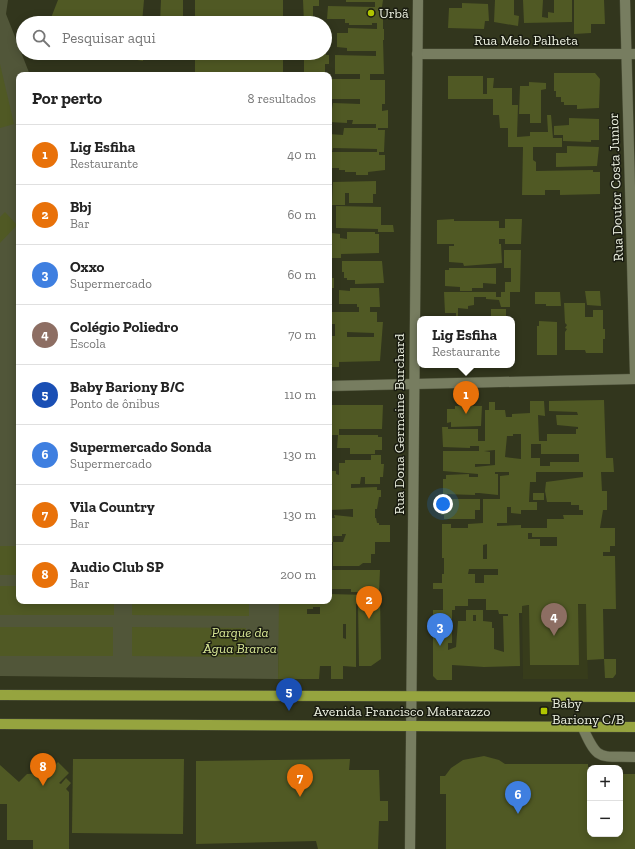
<!DOCTYPE html>
<html lang="pt">
<head>
<meta charset="utf-8">
<style>
	:root { --surface:#fff; --page:#f6f6f6; --text:#222; --muted:#767676; --line:#e0e0e0; --accent:#626b13 }
	body { margin:0; font-family:"Zilla Slab",serif; background:var(--page); color:var(--text) }
	.controls { position:absolute; right:12px; bottom:12px; display:grid; overflow:hidden; border-radius:8px; box-shadow:0 2px 10px #0003 }
	.controls button { width:36px; height:36px; display:grid; place-items:center; padding:0; border:0; border-bottom:1px solid var(--line); background:var(--surface); color:var(--text); font:20px sans-serif }
	.you { position:absolute; left:443px; top:504px; width:14px; height:14px; margin:-10px; border:3px solid #fff; border-radius:50%; background:#1a73e8; box-shadow:0 0 0 6px #1a73e833 }
	.badge { display:grid; place-items:center; width:26px; height:26px; border-radius:50%; background:var(--accent); color:#fff; font-size:13px; font-weight:700 }
	.pin { position:absolute; translate:-50% -33px; filter:drop-shadow(0 1px 2px #0008) }
	.pin::after { content:''; position:absolute; top:21px; width:14px; height:12px; background:inherit; clip-path:polygon(0 0,100% 0,50% 100%) }
	.popup { position:absolute; left:417px; top:316px; width:98px; height:52px; box-sizing:border-box; display:grid; place-content:center; border-radius:8px; background:var(--surface); filter:drop-shadow(0 1px 3px #0005); font-size:13px; white-space:nowrap; color:var(--muted) }
	.popup b { font-size:15px; color:var(--text) }
	.popup::after { content:''; position:absolute; left:50%; top:100%; margin-left:-8px; border:8px solid transparent; border-top-color:var(--surface) }
	.list { margin:0; padding:0; list-style:none }
	h2 { display:flex; justify-content:space-between; align-items:center; height:52px; margin:0; padding:0 16px; font-size:17px }
	h2 small { font-size:13px; font-weight:400; color:var(--muted) }
	.list li { display:grid; grid-template-columns:26px 1fr auto; gap:12px; align-items:center; box-sizing:border-box; height:60px; padding:0 16px; border-top:1px solid var(--line) }
	.list b { display:block; font-size:15px; white-space:nowrap }
	.list p { margin:0; font-size:13px; white-space:nowrap; color:var(--muted) }
	.list em { font-size:13px; font-style:normal; color:var(--muted) }
	.icon { flex:none; width:22px; height:22px; fill:none; stroke:currentColor; stroke-width:2; stroke-linecap:round; stroke-linejoin:round }
	.map { position:relative; flex:none; width:635px; height:849px; overflow:hidden }
	.search { position:absolute; background:var(--surface); box-shadow:0 2px 10px #0003; left:16px; top:16px; width:316px; height:44px; display:flex; align-items:center; gap:10px; box-sizing:border-box; padding:0 14px; border-radius:22px; color:var(--muted); font-size:15px }
	.panel { position:absolute; background:var(--surface); box-shadow:0 2px 10px #0003; left:16px; top:72px; width:316px; height:532px; border-radius:8px }
	.map>svg:first-child { display:block }
	.built { fill:#373c1b }
	.green { fill:#515639 }
	.building { fill:#505924; fill-rule:evenodd }
	.lines { fill:none; stroke-linecap:round; stroke-linejoin:round }
	.lane-casing { stroke:#4d513a; stroke-width:11 }
	.street-casing { stroke:#4d513a; stroke-width:11 }
	.primary-casing { stroke:#4d513a; stroke-width:11 }
	.lane { stroke:#777d60; stroke-width:10 }
	.street { stroke:#777d60; stroke-width:10 }
	.primary { stroke:#96a43f; stroke-width:10 }
	.poi-dot { fill:#b0c500; stroke:#1a1c11; stroke-width:1.5 }
	.labels { text-anchor:middle; dominant-baseline:central; stroke-width:3; stroke-linejoin:round; paint-order:stroke }
	.poi-label { font-size:14px; fill:#edf1e1; stroke:#1a1c11; text-anchor:start }
	.street-label { font-size:14px; fill:#edf1e1; stroke:#1a1c11 }
	.park-label { font-size:14px; font-style:italic; fill:#d5e493; stroke:#1a1c11 }
</style>
</head>
<body>
<div class="map">
<svg width="635" height="849" viewBox="0 0 635 849">
	<rect width="100%" height="100%" fill="#32361d"/>
	<path class="built" d="M586,604L588,679H523L522,606Z"/>
	<path class="green" d="M0,0H8L6,14L30,75H19V601H280L278,679L0,676Z"/>
	<g class="building">
		<path d="M58,0H144L142,23H49Z"/>
		<path d="M161,0H183V23H160Z"/>
		<rect x="195" y="0" width="88" height="23"/>
		<path d="M303,0H319V6H313V18H319V23H304Z"/>
		<path d="M346,0H383L382,7H379V10H383V29H384V40H383L384,74H370V80H385V104H382V111L388,110V128H378V130H385L384,152H379V155H385V170L368,172V175H356V172H345V170H339V168H329V134L343,135L344,128H376V124H352L353,120H347V123L329,122V109H332L333,103L360,104V99H329V79H360V74H335V55L376,56V51H347V48L337,47V33H348V28L377,29V23H372V25H349V23H345V19H327L328,6L375,7V2H346ZM333,148L377,149V152H332Z"/>
		<path d="M495,0H514V15L519,16L518,26L494,22Z"/>
		<path d="M523,0H543L542,17L548,18V12L554,13V0H572V22L524,23Z"/>
		<path d="M574,0H604L605,24H591V33L574,34Z"/>
		<path d="M462,3L488,4L489,21H485L484,29L448,28L449,8H462Z"/>
		<path d="M103,53H143V61L103,54Z"/>
		<rect x="195" y="53" width="88" height="22"/>
		<path d="M304,53H326V55H329V64H325V75H304Z"/>
		<path d="M0,64L14,124L0,128Z"/>
		<path d="M554,73H595L600,79L599,108L577,109V105H564V102H561V97H556V91H554Z"/>
		<path d="M448,76H483V94H487V78H494L493,88H512V105H518L517,137L530,136V132H548L547,115H551L553,138H562V147H533V160L536,162V171L593,170V172H600V194L560,195V190H545V195H522L523,147H508V128H500L499,115H493V99H448Z"/>
		<path d="M529,82L546,83V89L541,90V123H530V114H519L520,86H529Z"/>
		<path d="M569,118L599,119V140H591V142L563,141V135H554V126L569,125Z"/>
		<path d="M567,146L599,147L597,166L556,167V153H567Z"/>
		<path d="M376,181V194H373V203H349V193H345V205H332L333,182Z"/>
		<path d="M336,206L381,207V225H393L394,232H378V229L336,228Z"/>
		<path d="M5,212L17,225L0,243V217Z"/>
		<path d="M454,219V221H499V228H505V219H522L521,244H505V239H499V244H501L502,263L464,266L463,263L449,262V246H454V244H437V220Z"/>
		<path d="M347,232H375V234H379V253L341,254V258H332L331,278H334V288H332V293H329L331,233L340,234V238L347,239Z"/>
		<path d="M504,250H521L520,292H510V307H501L499,300L486,299V297H474V305L468,306V309L458,308V317L461,319H456V313H445L444,292H496V297H501V292H505V282H511V268H504Z"/>
		<path d="M342,261H382L384,283L355,284V280H347V278H344V272H342Z"/>
		<path d="M449,268H496V284L483,283V288H472V291H460V287L445,286V270H449Z"/>
		<path d="M350,288H379L380,307H370V312H377V322H383L380,361L339,362V367H329V312H359V307H357V304H339V290L350,291ZM332,324H335V336H332ZM347,332L374,333V337H347Z"/>
		<path d="M585,291H600L601,306L587,305Z"/>
		<path d="M535,292H560L561,306H546V304H535Z"/>
		<path d="M564,303H585V317H593V310H603V329H605V339H603V353H586L585,350H565V332L567,329L565,328L567,325L565,323Z"/>
		<path d="M491,309H506V319H486V317H491Z"/>
		<rect x="439" y="316" width="13" height="3"/>
		<path d="M539,321L557,322V355H537V326H539Z"/>
		<path d="M604,400L606,458H613L614,472H601L602,491H607V510H603L600,528H615V546H610V552H603V556H615L616,609H603L604,659L587,660L586,604H578L579,665H530L529,605L522,606V613H519L520,666L484,667L452,665V680H437L433,676V610H443V589H433V583H442V574H444V558H442V524H451V528H468V524L483,523V499H500V476L509,475V472H495V474H498V495L479,493H475V495L443,494V479H446V475L469,474V477H478V474L443,471V451H479V446H470V448L443,447L442,427H448V429H478V441H485V410H489V402H495V410H505L506,417H512V414L530,413V401H544L545,416L538,415L539,441H547V434H576V429H578V427L557,425L556,415H578L577,412L549,411V401ZM513,434H521V459L505,457L507,436H513ZM531,444H541V454H579V462H550V466H540V458H531ZM495,450V465L475,467V464H490V452L484,451ZM536,472H583V477L546,482L545,491L547,502H571V505H579V510H583V515H563L564,519H547V528H521V525L497,526V523H507V507H511V513L521,514V510H537V502H529L530,482H536ZM528,533H532V537H557V546H540V539H528ZM487,544V559H483V545ZM469,569H498V575H484V583H475V574H468ZM468,599H486V610H498L499,614H508V616H503L504,652L494,649V628H492V622L483,621V610H466V621H458L456,647L448,650V643H452V626H449V619H452V610H455V606H468ZM473,615H476V621H473Z"/>
		<path d="M329,405H383L382,429H339V435H378V437H382V450H375V454H350V448H337L338,435H329Z"/>
		<path d="M455,406H482L481,426L451,427V422L447,423V409H455Z"/>
		<path d="M371,455H381V464H384L383,477H380V484H365V477H361L360,484H351V488L377,487V490H381V497H379L377,509H375V518H376L377,523H379V525H390V542H375V554H371V563H363L359,566H333V542H343L346,534H342V536H333V542H329L330,518H335L334,515L353,517V509L330,510L329,465H332V471H336V474L339,475V463H345V460H371Z"/>
		<rect x="533" y="493" width="11" height="7"/>
		<path d="M443,499H480V510H475V519H444V515H441V501Z"/>
		<rect x="0" y="546" width="19" height="29"/>
		<path d="M329,570H380L379,592H378V595H380L381,659L371,666H359L358,604H356V667L343,666V679H331V666H320L319,679H278L279,601H329V594L367,595V590H362V592H351V589H329ZM313,607H320V614H307V609H313ZM343,624H346V639L343,638Z"/>
		<path d="M0,586H19V601H114V615H0Z"/>
		<path d="M132,601H249V616L132,615Z"/>
		<rect x="0" y="627" width="113" height="29"/>
		<path d="M132,627L246,628V657L132,656Z"/>
		<path d="M604,659H616V674L613,678H605Z"/>
		<path d="M484,756L499,760L505,764H588V774H590V834H620V774H635V849H446V794H440V776H445L451,768L463,760Z"/>
		<path d="M73,759H184L183,834L72,833Z"/>
		<path d="M350,759L349,770H379L380,801H388V821H379L378,849H318L316,841L196,844V761Z"/>
		<path d="M58,762L69,773L59,783L61,784L66,778L71,783L66,789L69,792V849H33V840H7V804H0V765L19,782L27,774L47,773Z"/>
	</g>
	<g class="lines">
		<defs>
			<path id="lane" d="M582,726C598,762 598,756 635,757"/>
			<g id="street">
				<path d="M625,0L635,374"/>
				<path d="M417,54H635"/>
				<path d="M329,386L635,379"/>
				<path d="M410,849L418,0"/>
			</g>
			<g id="primary">
				<path d="M0,695L635,697"/>
				<path d="M0,724L635,727"/>
			</g>
		</defs>
		<use href="#lane" class="lane-casing"/>
		<use href="#street" class="street-casing"/>
		<use href="#primary" class="primary-casing"/>
		<use href="#lane" class="lane"/>
		<use href="#street" class="street"/>
		<use href="#primary" class="primary"/>
	</g>
	<g class="poi-dot">
		<circle cx="371" cy="13" r="4"/>
		<rect x="540" y="707" width="8" height="8" rx="2"/>
	</g>
	<g class="labels">
		<g class="poi-label">
			<text x="379" y="13">Urbã</text>
			<text x="552" y="703">Baby<tspan x="552" dy="16">Bariony C/B</tspan></text>
		</g>
		<g class="street-label">
			<text x="526" y="40">Rua Melo Palheta</text>
			<text transform="translate(616 187) rotate(-92)">Rua Doutor Costa Junior</text>
			<text transform="translate(399 424) rotate(-90)">Rua Dona Germaine Burchard</text>
			<text x="402" y="711">Avenida Francisco Matarazzo</text>
		</g>
		<g class="park-label">
			<text x="240" y="632">Parque da<tspan x="240" dy="16">Água Branca</tspan></text>
		</g>
	</g>
</svg>
<div class="controls">
<button>+</button>
<button>−</button>
</div>
<div class="you"></div>
<div class="pin badge" style="left:466px;top:414px;background:#e8710a">1</div>
<div class="popup"><b>Lig Esfiha</b>Restaurante</div>
<div class="pin badge" style="left:369px;top:619px;background:#e8710a">2</div>
<div class="pin badge" style="left:440px;top:646px;background:#3f7fe0">3</div>
<div class="pin badge" style="left:554px;top:636px;background:#8d6e63">4</div>
<div class="pin badge" style="left:289px;top:711px;background:#1a4fb4">5</div>
<div class="pin badge" style="left:518px;top:814px;background:#3f7fe0">6</div>
<div class="pin badge" style="left:300px;top:797px;background:#e8710a">7</div>
<div class="pin badge" style="left:43px;top:786px;background:#e8710a">8</div>
<div class="search"><svg class="icon" aria-label="search" viewBox="0 0 24 24"><circle cx="10" cy="10" r="6"/><path d="M15 15l6 6"/></svg>Pesquisar aqui</div>
<section class="panel">
<h2>Por perto<small>8 resultados</small></h2>
<ul class="list">
<li><span class="badge" style="background:#e8710a">1</span><div><b>Lig Esfiha</b><p>Restaurante</p></div><em>40 m</em></li>
<li><span class="badge" style="background:#e8710a">2</span><div><b>Bbj</b><p>Bar</p></div><em>60 m</em></li>
<li><span class="badge" style="background:#3f7fe0">3</span><div><b>Oxxo</b><p>Supermercado</p></div><em>60 m</em></li>
<li><span class="badge" style="background:#8d6e63">4</span><div><b>Colégio Poliedro</b><p>Escola</p></div><em>70 m</em></li>
<li><span class="badge" style="background:#1a4fb4">5</span><div><b>Baby Bariony B/C</b><p>Ponto de ônibus</p></div><em>110 m</em></li>
<li><span class="badge" style="background:#3f7fe0">6</span><div><b>Supermercado Sonda</b><p>Supermercado</p></div><em>130 m</em></li>
<li><span class="badge" style="background:#e8710a">7</span><div><b>Vila Country</b><p>Bar</p></div><em>130 m</em></li>
<li><span class="badge" style="background:#e8710a">8</span><div><b>Audio Club SP</b><p>Bar</p></div><em>200 m</em></li>
</ul>
</section>
</div>
</body>
</html>
